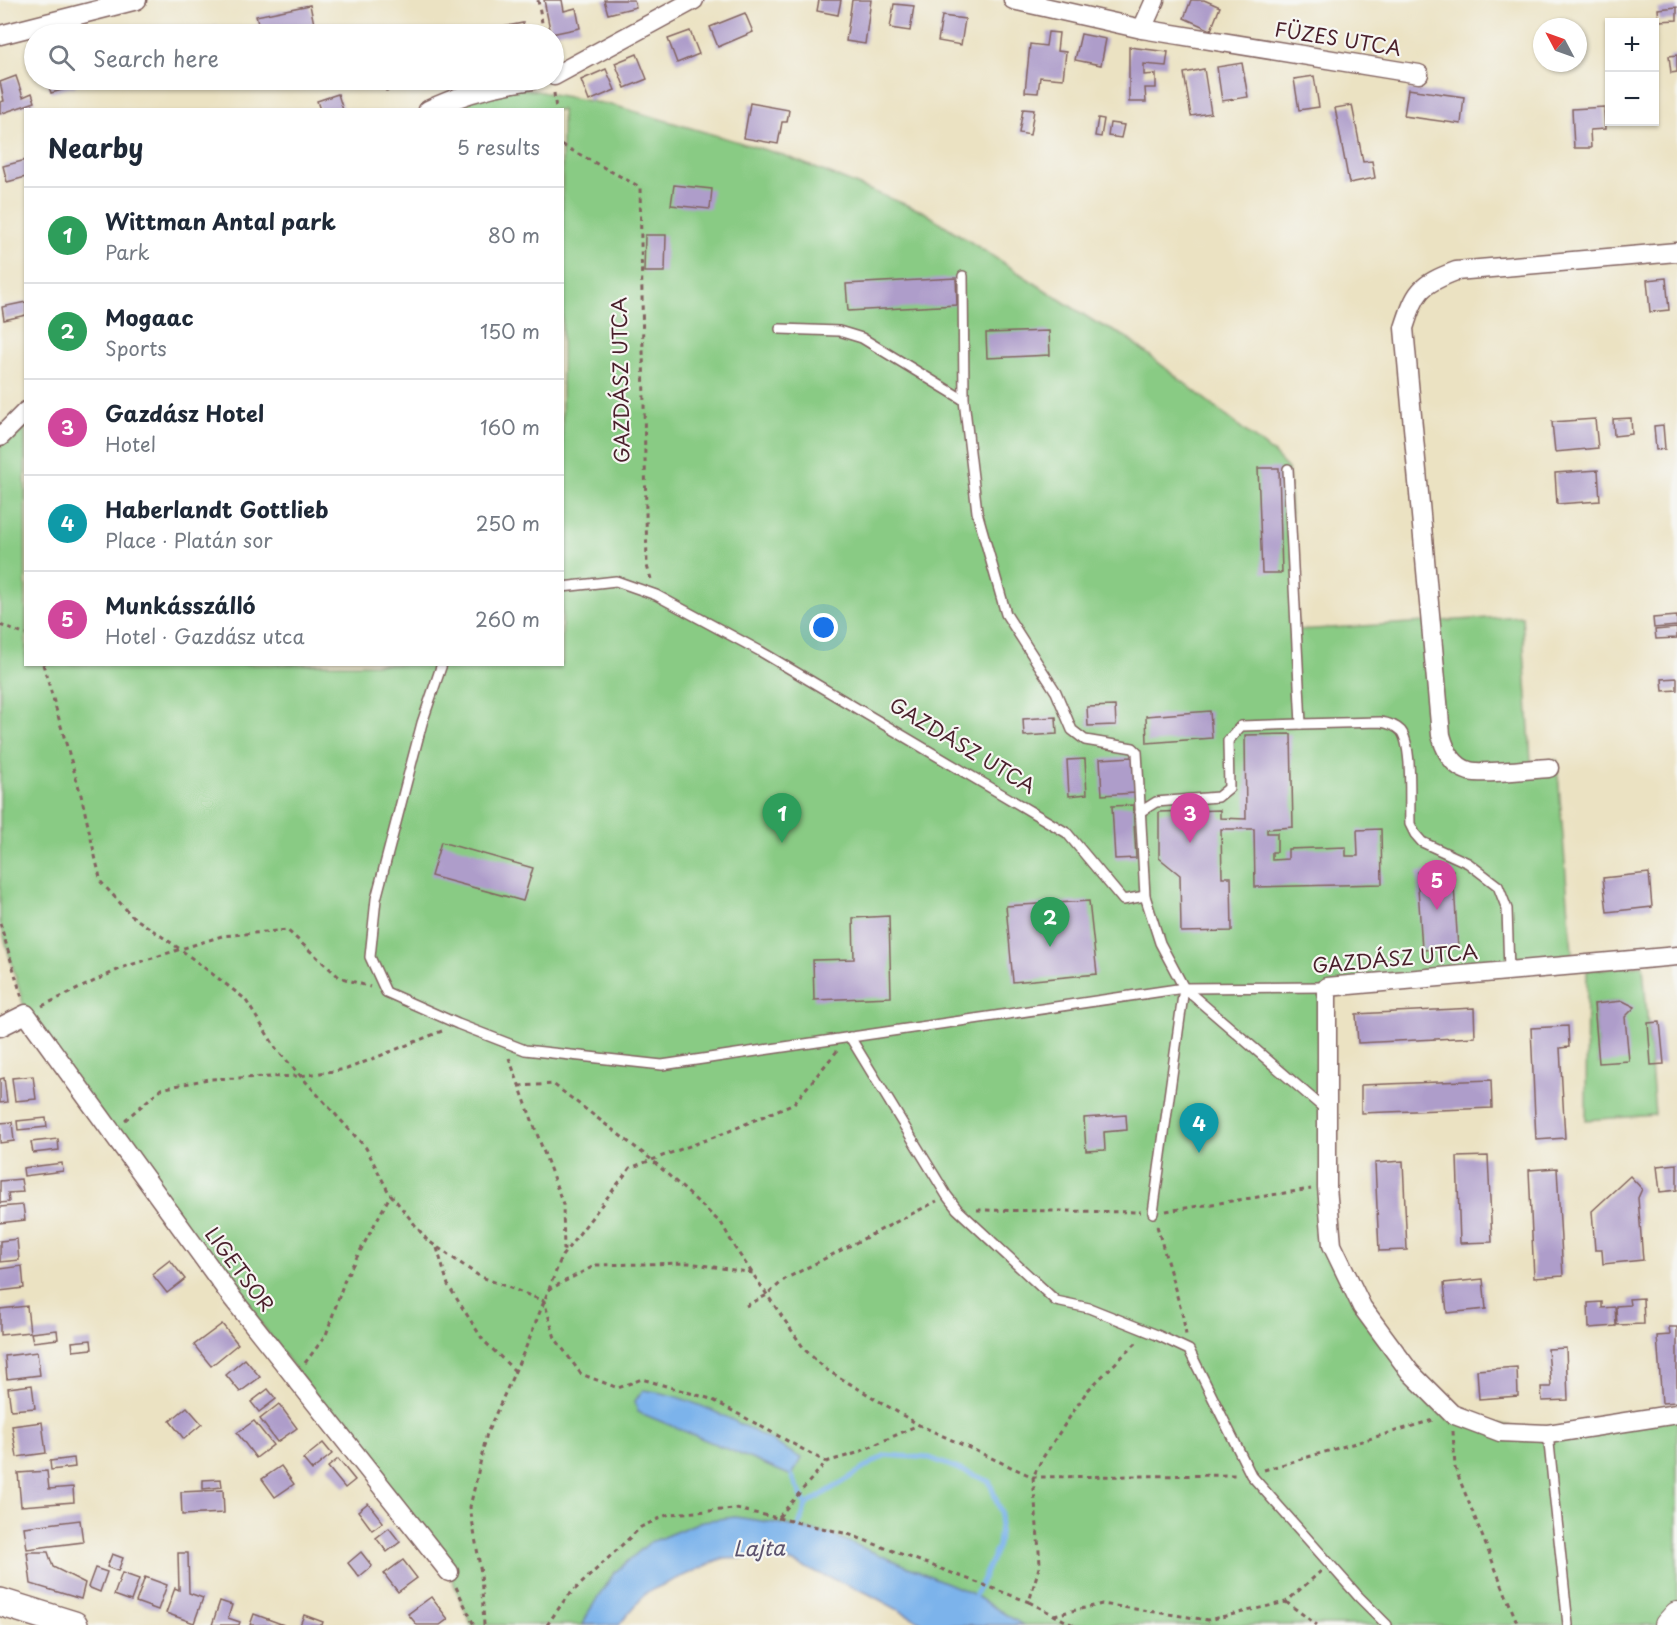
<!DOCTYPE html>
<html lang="en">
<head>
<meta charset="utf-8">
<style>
	:root { --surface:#fff; --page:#f2f2f3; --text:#1f2937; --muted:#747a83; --line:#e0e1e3; --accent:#d1495b }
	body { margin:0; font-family:"Playpen Sans",sans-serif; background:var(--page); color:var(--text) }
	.controls { position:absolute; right:18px; top:18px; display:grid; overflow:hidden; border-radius:0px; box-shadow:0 2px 4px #0004 }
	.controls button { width:54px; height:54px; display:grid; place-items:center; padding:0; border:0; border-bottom:2px solid var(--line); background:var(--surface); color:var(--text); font:30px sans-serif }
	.compass { position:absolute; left:1533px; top:18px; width:54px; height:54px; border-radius:50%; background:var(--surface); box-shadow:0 2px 4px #0004; rotate:311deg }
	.you { position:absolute; left:824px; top:628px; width:21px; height:21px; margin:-15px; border:4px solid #fff; border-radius:50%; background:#1a73e8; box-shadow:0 0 0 9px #1a73e833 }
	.badge { display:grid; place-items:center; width:39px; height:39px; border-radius:50%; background:var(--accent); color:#fff; font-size:20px; font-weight:700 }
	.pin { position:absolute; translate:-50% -50px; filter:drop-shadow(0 2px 3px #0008) }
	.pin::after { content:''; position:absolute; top:32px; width:21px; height:18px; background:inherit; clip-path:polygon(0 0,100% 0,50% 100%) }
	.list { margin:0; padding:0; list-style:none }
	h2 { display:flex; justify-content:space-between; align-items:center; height:78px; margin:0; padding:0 24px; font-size:26px }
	h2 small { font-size:20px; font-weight:400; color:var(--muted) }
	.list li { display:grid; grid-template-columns:39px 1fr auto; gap:18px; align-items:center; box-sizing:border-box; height:96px; padding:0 24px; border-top:2px solid var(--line) }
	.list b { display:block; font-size:22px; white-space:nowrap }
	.list p { margin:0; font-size:20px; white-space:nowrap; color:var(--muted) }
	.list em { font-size:20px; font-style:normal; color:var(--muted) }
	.icon { flex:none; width:33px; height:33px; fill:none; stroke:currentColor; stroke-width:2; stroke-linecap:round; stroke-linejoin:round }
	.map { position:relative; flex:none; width:1677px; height:1625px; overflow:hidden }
	.search { position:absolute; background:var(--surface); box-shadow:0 2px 4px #0004; left:24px; top:24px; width:540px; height:66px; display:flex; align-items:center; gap:15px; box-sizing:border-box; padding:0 21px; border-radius:33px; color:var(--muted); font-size:22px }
	.panel { position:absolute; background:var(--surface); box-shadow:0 2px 4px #0004; left:24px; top:108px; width:540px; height:558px; border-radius:0px }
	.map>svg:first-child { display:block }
	.green { fill:#89cb84; stroke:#6a7558; stroke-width:1.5; fill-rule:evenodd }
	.water { fill:#7cb3eb; stroke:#63698b; stroke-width:1.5 }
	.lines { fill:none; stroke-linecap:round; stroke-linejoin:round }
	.stream { stroke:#7cb3eb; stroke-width:5 }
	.building { fill:#ae9dca }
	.service-casing { stroke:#826360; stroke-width:12 }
	.minor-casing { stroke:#826360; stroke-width:21 }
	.secondary-casing { stroke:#826360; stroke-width:28 }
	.primary-casing { stroke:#826360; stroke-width:30 }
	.path { stroke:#826360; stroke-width:3; stroke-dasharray:4.5 4.5; stroke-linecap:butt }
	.service { stroke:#fff; stroke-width:9 }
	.minor { stroke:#fff; stroke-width:18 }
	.secondary { stroke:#fff; stroke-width:26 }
	.primary { stroke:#fff; stroke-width:27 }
	.labels { text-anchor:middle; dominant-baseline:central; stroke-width:4.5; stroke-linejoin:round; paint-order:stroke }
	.street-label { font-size:20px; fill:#4a1f2b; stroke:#f6f6f2 }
	.water-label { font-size:21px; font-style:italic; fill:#5c536e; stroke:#f6f6f2 }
</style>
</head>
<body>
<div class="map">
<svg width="1677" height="1625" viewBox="0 0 1677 1625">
	<rect width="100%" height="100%" fill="#f6f6f2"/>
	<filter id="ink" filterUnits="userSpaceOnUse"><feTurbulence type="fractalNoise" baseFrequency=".0167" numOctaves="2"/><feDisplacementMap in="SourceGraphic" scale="12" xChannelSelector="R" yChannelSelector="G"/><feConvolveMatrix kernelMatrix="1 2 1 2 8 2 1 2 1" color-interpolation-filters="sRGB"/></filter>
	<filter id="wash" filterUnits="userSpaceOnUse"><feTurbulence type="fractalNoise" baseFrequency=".008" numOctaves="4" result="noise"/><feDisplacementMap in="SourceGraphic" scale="24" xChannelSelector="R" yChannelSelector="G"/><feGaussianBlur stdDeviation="1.35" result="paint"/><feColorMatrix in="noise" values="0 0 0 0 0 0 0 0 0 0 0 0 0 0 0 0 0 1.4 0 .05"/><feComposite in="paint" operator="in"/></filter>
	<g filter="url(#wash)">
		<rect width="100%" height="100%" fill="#ebe2c2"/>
		<g class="green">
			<path d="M499,84L616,106L783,155L924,212L1095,322L1126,337L1273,453L1288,469L1298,630L1522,616L1531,762L1557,760L1573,965L1327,987L1332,1245L1362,1307L1452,1414L1548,1434L1677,1414V1616L1668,1625H958L890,1587L741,1546L658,1562L604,1625H471L449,1572L26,1014L0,923V437L25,411L26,664H562V110L441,109Z"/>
			<path d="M1643,965L1655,1115L1586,1120L1587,970ZM1623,1001L1625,1017L1599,1063L1594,1004Z"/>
		</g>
		<g class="water">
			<path d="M643,1390C694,1395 756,1432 801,1458L792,1476L638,1412L635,1401Z"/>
			<path d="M735,1517L782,1524L832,1535L971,1593L1023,1625H926L867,1593L779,1557L721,1559L647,1592L619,1625H583L589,1611L614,1573L649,1543L702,1521Z"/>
		</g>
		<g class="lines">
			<g class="stream">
				<path d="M792,1476L806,1505"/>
				<path d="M797,1532L806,1505L885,1455L930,1458L989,1481L1001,1512L998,1546L972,1602"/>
			</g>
		</g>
		<g id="blocks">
			<g class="building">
				<path d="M544,0H562L564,11L576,8L580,28L551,34Z"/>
				<path d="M604,0H634L636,7L608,14Z"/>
				<path d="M819,0H841L838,15L817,11Z"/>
				<path d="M852,0H871L865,44L846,41Z"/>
				<path d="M1191,0H1204L1220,7L1211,30L1184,18Z"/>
				<path d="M894,4L914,6L910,31L890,28Z"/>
				<path d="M310,5L314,24L261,34L256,16Z"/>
				<path d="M1677,7V20L1659,21L1658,9Z"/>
				<path d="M745,13L753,32L718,47L710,27Z"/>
				<path d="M942,16L965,19L961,45L938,41Z"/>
				<path d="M523,23L525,34H471V33Z"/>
				<path d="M217,26L219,34H187Z"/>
				<path d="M690,31L699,54L677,63L668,39Z"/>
				<path d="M1048,32L1059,33L1057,51L1066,52L1063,79L1040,77L1038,93L1025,92L1030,44L1046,46Z"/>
				<path d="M1081,34L1106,39L1101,65L1075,60Z"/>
				<path d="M1129,47L1168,52L1166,66L1144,64V75L1156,74V88H1145L1146,102H1129Z"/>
				<path d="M637,54L647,79L625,88L615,63Z"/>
				<path d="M1677,55V72L1671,73L1669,56Z"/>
				<path d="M1242,63L1248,97L1222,101L1217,67Z"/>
				<path d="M606,69L615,90L589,101L581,80Z"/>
				<path d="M1204,69L1211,113L1191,116L1184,73Z"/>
				<path d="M16,76L23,97L32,93L35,102L0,114V102L4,101L0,82Z"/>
				<path d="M1314,76L1319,107L1299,110L1294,79Z"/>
				<path d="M47,80H74L76,86L51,93Z"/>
				<path d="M383,80H441L442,81L386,91Z"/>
				<path d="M1408,89L1464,97L1461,124L1404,116Z"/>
				<path d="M338,94L343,110H320L317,101Z"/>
				<path d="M750,103L789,110L787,122H782L778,144L744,138Z"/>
				<path d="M1352,105L1363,162L1372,161L1375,178L1349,183L1335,108Z"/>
				<path d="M1604,107L1605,129L1590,130L1591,148H1574L1572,109Z"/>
				<path d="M1023,109L1034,110L1030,135L1019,133Z"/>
				<path d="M1098,118L1104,119L1101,137L1095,136Z"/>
				<path d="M1110,123L1124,125L1121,138L1108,136Z"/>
				<path d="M26,160V177L7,182L3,166Z"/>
				<path d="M674,185L712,189L710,209L671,205Z"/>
				<path d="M645,235H666L665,272H644Z"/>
				<path d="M956,278L957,305L848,311L846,284Z"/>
				<path d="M1666,278L1669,310L1650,312L1647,280Z"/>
				<path d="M26,302V315L4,320L2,307Z"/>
				<path d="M1049,331L1050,355L987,358L986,333Z"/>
				<path d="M1631,418L1632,434L1614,436L1613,419Z"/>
				<path d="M1595,419L1598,448L1555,452L1552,422Z"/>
				<path d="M1663,425L1665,449L1656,450L1654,426Z"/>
				<path d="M1258,468H1279L1282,573H1262Z"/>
				<path d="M1598,470L1600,501L1557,504L1555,473Z"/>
				<path d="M1677,616V626L1654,628L1653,618Z"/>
				<path d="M1677,628V638L1656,639L1655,630Z"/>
				<path d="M1677,678V690L1663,691L1662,679Z"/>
				<path d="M1115,706L1116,725L1088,726L1087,707Z"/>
				<path d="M1210,711L1212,738L1147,743L1146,716Z"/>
				<path d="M1056,717L1057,734L1024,736L1023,719Z"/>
				<path d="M1291,734L1293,827L1267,829V833H1277V852H1272V860L1288,859V849L1346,847V856H1358L1357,830L1381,829L1382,884L1255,887L1254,829H1221L1222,877H1231L1232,931L1181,932L1180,875L1159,858V812L1220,810V818L1246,819L1245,735Z"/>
				<path d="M1133,757L1135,793L1102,795L1100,759Z"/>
				<path d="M1085,759L1087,794L1069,796L1067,760Z"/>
				<path d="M1133,805L1136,858L1115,859L1112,806Z"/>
				<path d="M441,842L533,868L523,901L431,876Z"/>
				<path d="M1453,870L1458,948L1422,950L1417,872Z"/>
				<path d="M1649,873L1652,907L1607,912L1603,878Z"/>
				<path d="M1089,901L1097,974L1013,982L1006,906Z"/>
				<path d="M889,916L891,997L814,1000L813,960L854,959L853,918Z"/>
				<path d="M1623,1001L1635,1007L1625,1017L1629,1061L1599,1063L1594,1004Z"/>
				<path d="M1474,1008L1475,1037L1358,1043L1356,1014Z"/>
				<path d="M1660,1022L1664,1064L1651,1065L1648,1023Z"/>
				<path d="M1568,1026L1569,1047L1560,1048L1565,1138L1536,1140L1531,1028Z"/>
				<path d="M33,1076L36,1099L15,1101L12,1078Z"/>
				<path d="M4,1078L7,1102L0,1103V1079Z"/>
				<path d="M1491,1080L1492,1108L1361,1113V1085Z"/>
				<path d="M1126,1115L1127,1130L1104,1132L1105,1150L1086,1151L1084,1118Z"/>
				<path d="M46,1118L47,1127L18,1130L17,1121Z"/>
				<path d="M12,1122L14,1141L0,1143V1123Z"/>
				<path d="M58,1139L59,1150L33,1153L31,1142Z"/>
				<path d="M1488,1156L1492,1242L1460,1243L1457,1157Z"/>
				<path d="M1403,1161L1407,1250L1379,1251L1375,1163Z"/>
				<path d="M62,1163L63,1171L24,1176L23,1168Z"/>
				<path d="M1677,1164V1190L1660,1192L1657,1166Z"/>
				<path d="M1557,1168L1563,1276L1534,1278L1529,1170Z"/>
				<path d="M1630,1176L1642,1189L1638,1198L1643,1260L1603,1264L1602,1250H1595L1592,1211Z"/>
				<path d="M21,1179L23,1192L8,1193L9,1202L0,1203V1181Z"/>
				<path d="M23,1205L25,1220L0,1223V1207Z"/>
				<path d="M17,1239L19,1260L0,1262V1241Z"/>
				<path d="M170,1260L185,1279L167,1293L152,1274Z"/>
				<path d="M22,1266L24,1288L0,1291V1269Z"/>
				<path d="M1483,1279L1486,1309L1447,1313L1444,1283Z"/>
				<path d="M1643,1298L1644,1324L1617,1325L1616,1306L1630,1305L1629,1299Z"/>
				<path d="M1602,1302V1308L1615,1307L1616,1326L1589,1328L1588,1303Z"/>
				<path d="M27,1306L30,1332L0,1335V1309Z"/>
				<path d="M222,1324L238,1344L211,1366L194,1345Z"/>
				<path d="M1669,1327H1677V1402L1662,1403L1657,1336L1670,1335Z"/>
				<path d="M57,1330L58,1339L33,1342L31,1333Z"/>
				<path d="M91,1340L92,1349L73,1351L72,1342Z"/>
				<path d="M1566,1348L1568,1400L1542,1401L1541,1387H1551L1548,1349Z"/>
				<path d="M37,1352L40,1375L7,1379L5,1356Z"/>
				<path d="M245,1359L260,1377L240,1392L226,1375Z"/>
				<path d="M1517,1367L1518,1396L1479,1399L1477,1370Z"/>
				<path d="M32,1385L35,1408L11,1410L8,1388Z"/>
				<path d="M268,1389L276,1399L259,1412L251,1402Z"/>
				<path d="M279,1404L297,1428L277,1442L260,1419Z"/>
				<path d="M187,1407L202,1424L184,1439L170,1421Z"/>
				<path d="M254,1421L273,1445L256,1458L237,1433Z"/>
				<path d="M42,1422L46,1453L17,1457L12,1426Z"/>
				<path d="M323,1443L332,1454L312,1470L303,1459Z"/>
				<path d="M74,1458L75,1467L51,1470L50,1461Z"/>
				<path d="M338,1459L355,1480L345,1488L328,1467Z"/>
				<path d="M281,1466L294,1484L275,1497L262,1479Z"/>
				<path d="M47,1471L49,1489L73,1487L74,1502L21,1506L18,1473Z"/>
				<path d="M221,1479L222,1487L203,1489V1480Z"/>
				<path d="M223,1490L224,1513L182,1515L181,1492Z"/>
				<path d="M368,1503L383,1522L372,1530L358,1511Z"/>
				<path d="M80,1520L83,1542L27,1549L24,1527Z"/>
				<path d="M389,1528L400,1542L387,1552L376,1538Z"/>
				<path d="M27,1552H48L53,1567L85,1583L81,1599L31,1584Z"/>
				<path d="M361,1552L372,1566L359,1577L348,1563Z"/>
				<path d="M178,1553H188L189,1593L203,1598L194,1623L166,1613L175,1588L179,1590Z"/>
				<path d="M112,1554L123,1558L118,1571L107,1567Z"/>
				<path d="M403,1560L417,1578L398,1592L384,1574Z"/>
				<path d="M95,1568L107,1572L100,1592L88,1587Z"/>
				<path d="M122,1573L139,1579L131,1601L114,1595Z"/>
				<path d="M145,1577L167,1585L158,1610L136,1602Z"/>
				<path d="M431,1597L448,1619L440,1625H417L408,1614Z"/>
				<path d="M220,1601L232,1605L228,1618L240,1622L239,1625H212Z"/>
				<path d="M254,1614L284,1625H250Z"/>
				<path d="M304,1615L323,1622L322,1625H300Z"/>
			</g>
		</g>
	</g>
	<g filter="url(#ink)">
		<use href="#blocks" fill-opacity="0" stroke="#826360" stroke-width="1.5"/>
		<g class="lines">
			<defs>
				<g id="service">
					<path d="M963,276L964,400L977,512L1006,614L1056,692L1072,730L1085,740L1133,748L1137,752L1145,896"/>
					<path d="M780,329L839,331L862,338L964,400"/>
					<path d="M1288,469L1301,724L1380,722C1388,723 1395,725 1401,731C1413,746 1409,803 1410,824L1415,834L1422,842L1468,863L1498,886L1507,909L1509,971"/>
					<path d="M562,587L616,581L656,595L760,651L1067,833L1123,900L1145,896L1160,943L1184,988L1327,1111"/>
					<path d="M442,664L422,723L376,899L370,957L386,992L458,1024L525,1050L662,1065L1184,988L1327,987"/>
					<path d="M1140,812L1156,802L1218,797L1229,788L1228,741L1241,726L1301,724"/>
					<path d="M850,1037L947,1196L957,1209L1056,1301L1089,1308L1157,1335L1189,1350L1251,1475L1359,1597L1387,1625"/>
					<path d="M1153,1213L1184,988"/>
					<path d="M1548,1434L1568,1625"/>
				</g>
				<g id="minor">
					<path d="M1013,0L1142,29L1419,74"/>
					<path d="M1142,29L1155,0"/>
					<path d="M0,35L137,0"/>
					<path d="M554,76L694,0"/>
					<path d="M428,110C461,94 496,85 532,80"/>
					<path d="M0,437L26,411"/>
					<path d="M1549,768C1530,769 1484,775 1469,771C1452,766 1445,750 1441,735L1404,328C1416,291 1419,285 1456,271L1677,252"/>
					<path d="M1677,956L1327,987V1187L1332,1245L1362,1307L1410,1372L1452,1414L1500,1432L1548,1434L1677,1414"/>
					<path d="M0,1027L26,1014L233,1299L449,1572"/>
				</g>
				<path id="secondary" d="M1668,1625L1677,1615"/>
				<path id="primary" d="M0,1602L74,1625"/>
			</defs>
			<use href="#service" class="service-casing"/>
			<use href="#minor" class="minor-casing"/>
			<use href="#secondary" class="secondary-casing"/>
			<use href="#primary" class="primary-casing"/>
			<g class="path">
				<path d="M538,0L544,34"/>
				<path d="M554,93L556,110"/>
				<path d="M562,145L640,187L647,566L651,579"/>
				<path d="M0,625L26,635"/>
				<path d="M43,664L81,795L101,882L132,916L180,949L245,999L277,1050L366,1148L388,1191L427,1240L479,1276L544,1301L555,1338L581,1374L618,1388L642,1379L711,1399L826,1462"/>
				<path d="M0,923L22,998"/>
				<path d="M42,1006L124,967L222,936L287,930L339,977L370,987"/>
				<path d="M509,1058L563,1204L564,1252"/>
				<path d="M519,1086L553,1084L652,1160L722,1224L735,1248L805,1350L827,1370L919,1425L1033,1477L1237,1475"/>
				<path d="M125,1120L161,1089L208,1079L300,1076L347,1069L442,1031"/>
				<path d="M977,1210L1141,1212"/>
				<path d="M1166,1211L1311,1189"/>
				<path d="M1157,1226L1183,1317L1186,1335"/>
				<path d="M437,1248L448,1285L483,1340L515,1371"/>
				<path d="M548,1290L596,1265L689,1263L753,1273"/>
				<path d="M746,1306L767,1295L785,1279L937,1201"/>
				<path d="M305,1363L326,1335L345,1279L391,1194"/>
				<path d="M1453,1431L1455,1468L1518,1625"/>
				<path d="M1264,1470L1433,1420"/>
				<path d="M778,1518L848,1534L1029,1602L1040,1564L1033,1477L1042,1459L1087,1391L1138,1341"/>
				<path d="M456,1587L474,1625"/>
				<path d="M1029,1602L1073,1625"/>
				<path d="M1286,1602L1317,1625"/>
				<path d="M1054,1615L1102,1604L1208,1620L1286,1602L1321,1571"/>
				<path d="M484,1625L481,1573L470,1507L487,1433L526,1347L562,1256L630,1168L725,1133L794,1103L837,1051"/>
				<path d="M547,1625L566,1598L641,1527L669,1514L736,1509L778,1518L826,1462L857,1453L918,1425"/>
			</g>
			<use href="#service" class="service"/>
			<use href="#minor" class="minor"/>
			<use href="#secondary" class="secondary"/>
			<use href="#primary" class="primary"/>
		</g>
	</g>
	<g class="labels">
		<g class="street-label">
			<text transform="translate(1338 38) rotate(9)">FÜZES UTCA</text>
			<text transform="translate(620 380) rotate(-91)">GAZDÁSZ UTCA</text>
			<text transform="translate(963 745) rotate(31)">GAZDÁSZ UTCA</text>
			<text transform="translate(1395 958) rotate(-5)">GAZDÁSZ UTCA</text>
			<text transform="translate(240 1269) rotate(53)">LIGETSOR</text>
		</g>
		<g class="water-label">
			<text transform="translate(759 1547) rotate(-1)">Lajta</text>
		</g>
	</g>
</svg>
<div class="controls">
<button>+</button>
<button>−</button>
</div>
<svg class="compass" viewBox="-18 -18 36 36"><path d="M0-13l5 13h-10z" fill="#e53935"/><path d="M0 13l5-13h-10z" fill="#747a83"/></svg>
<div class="you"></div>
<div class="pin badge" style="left:782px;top:843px;background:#2e9e5b">1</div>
<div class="pin badge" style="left:1050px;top:947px;background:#2e9e5b">2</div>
<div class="pin badge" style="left:1190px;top:843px;background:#d1479c">3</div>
<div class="pin badge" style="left:1199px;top:1153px;background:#0f9aa8">4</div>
<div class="pin badge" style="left:1437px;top:910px;background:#d1479c">5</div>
<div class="search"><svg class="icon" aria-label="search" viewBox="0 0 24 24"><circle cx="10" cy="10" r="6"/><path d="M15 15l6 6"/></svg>Search here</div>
<section class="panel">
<h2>Nearby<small>5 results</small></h2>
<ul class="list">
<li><span class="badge" style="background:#2e9e5b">1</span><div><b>Wittman Antal park</b><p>Park</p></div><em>80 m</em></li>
<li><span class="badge" style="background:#2e9e5b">2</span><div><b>Mogaac</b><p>Sports</p></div><em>150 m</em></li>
<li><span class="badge" style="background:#d1479c">3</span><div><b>Gazdász Hotel</b><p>Hotel</p></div><em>160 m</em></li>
<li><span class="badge" style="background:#0f9aa8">4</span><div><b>Haberlandt Gottlieb</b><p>Place · Platán sor</p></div><em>250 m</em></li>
<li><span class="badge" style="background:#d1479c">5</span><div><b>Munkásszálló</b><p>Hotel · Gazdász utca</p></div><em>260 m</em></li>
</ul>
</section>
</div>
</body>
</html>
